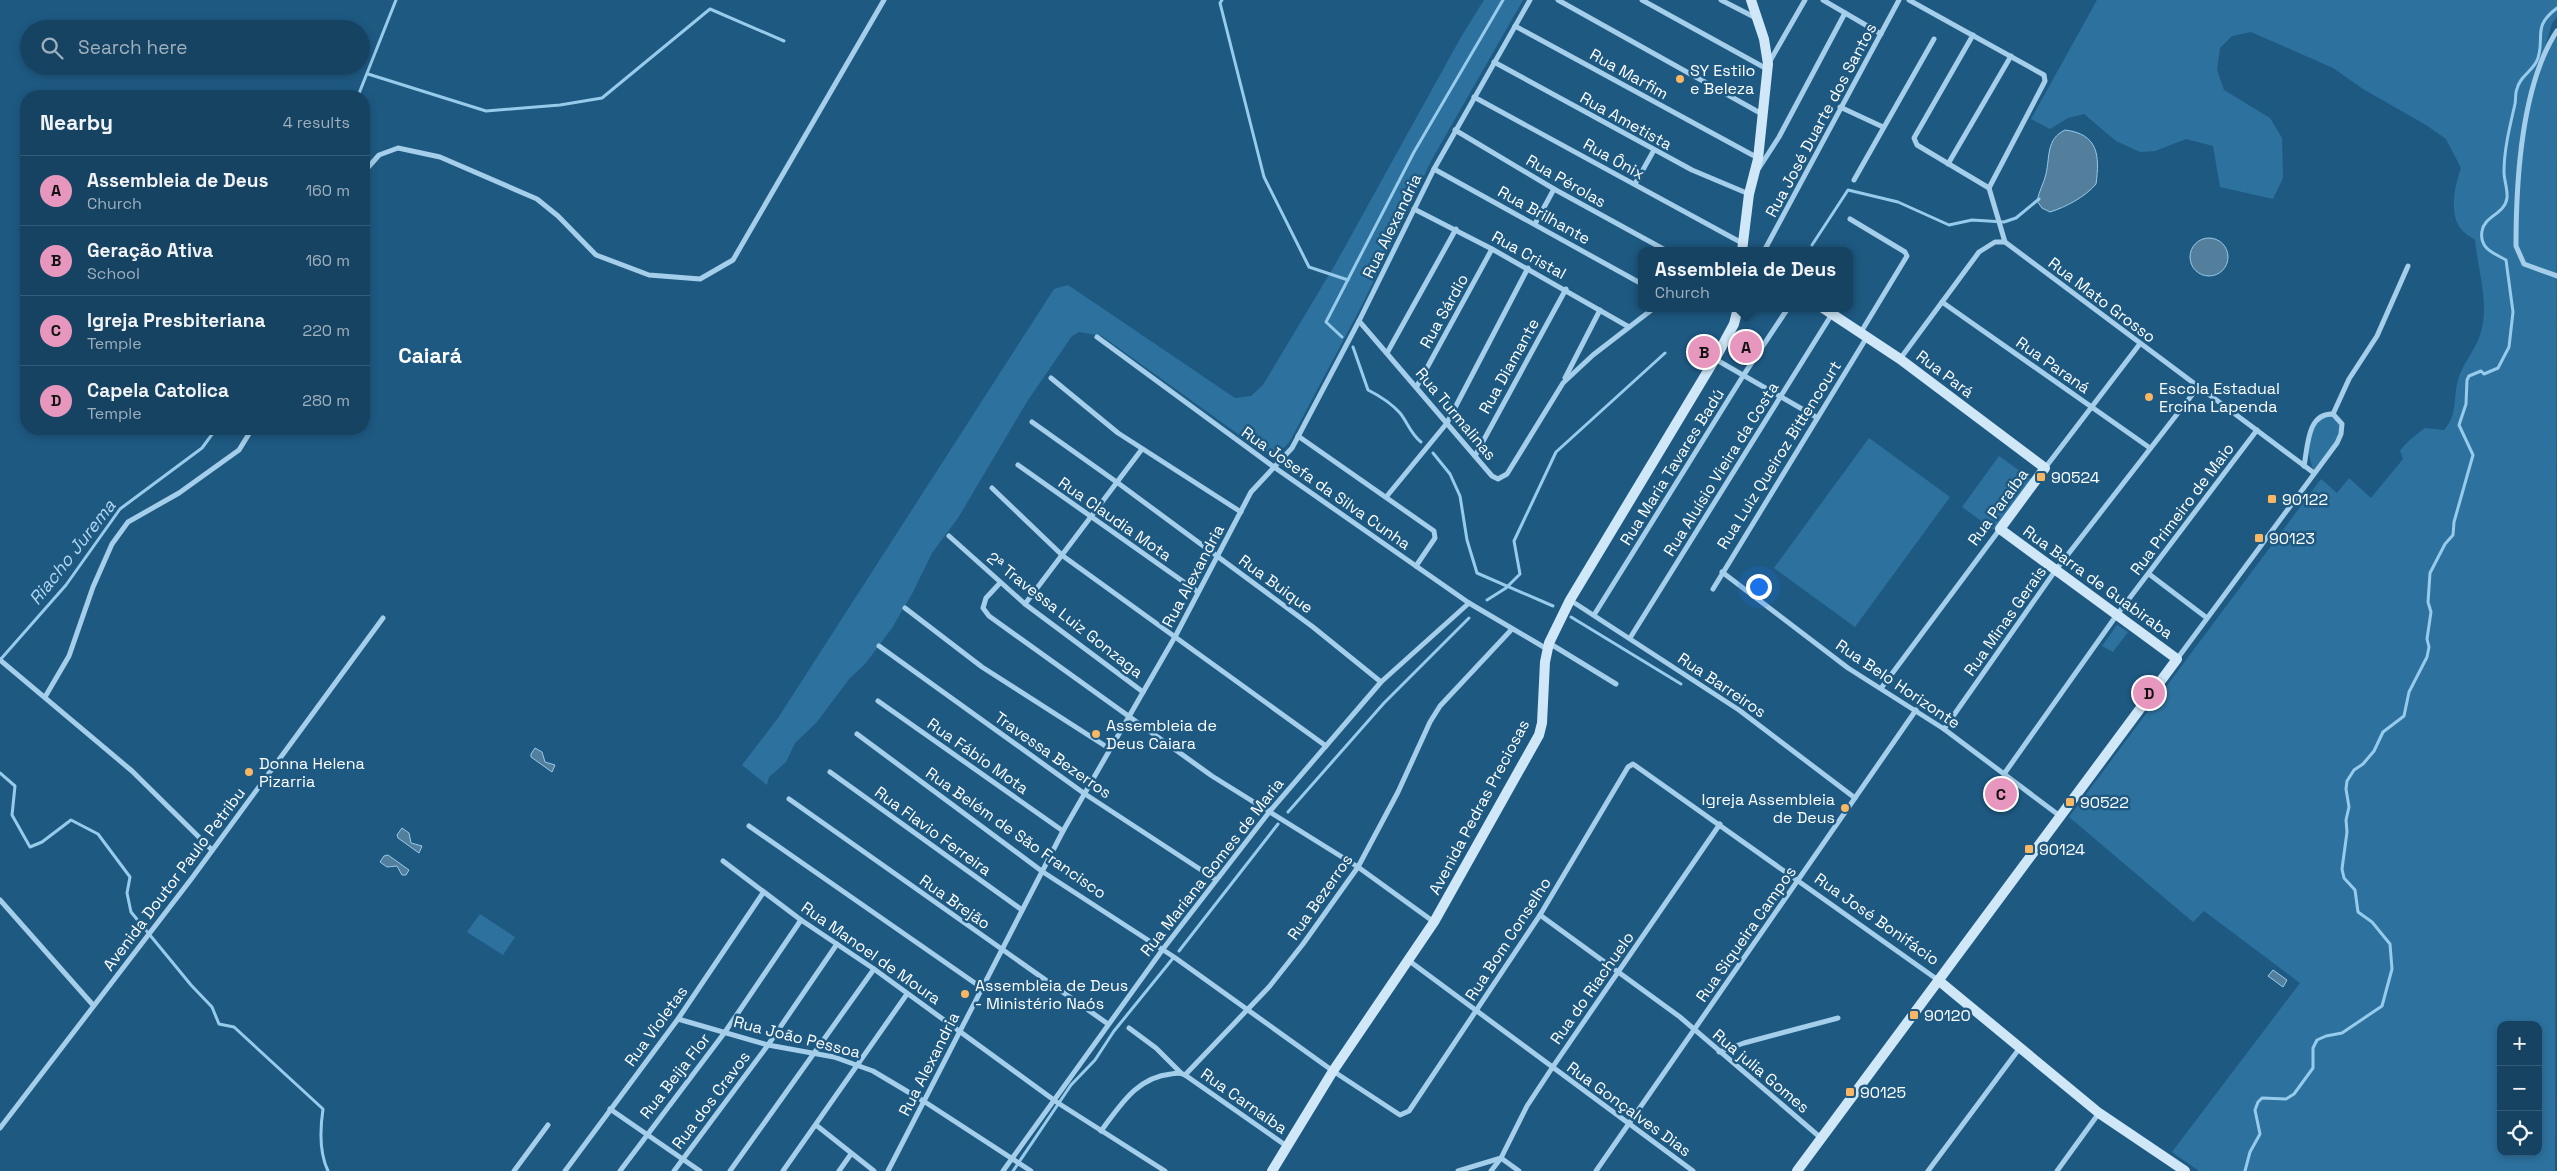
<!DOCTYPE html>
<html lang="en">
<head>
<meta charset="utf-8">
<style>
	:root { --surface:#164362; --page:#1f4a68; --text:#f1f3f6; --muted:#9eb0be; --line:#355c77; --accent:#e797bd }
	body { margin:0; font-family:"Space Grotesk",sans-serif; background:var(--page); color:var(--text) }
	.controls { position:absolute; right:15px; bottom:15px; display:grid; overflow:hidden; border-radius:10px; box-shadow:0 2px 8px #0003 }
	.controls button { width:45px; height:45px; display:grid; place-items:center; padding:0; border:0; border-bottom:1px solid var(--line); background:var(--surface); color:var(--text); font:25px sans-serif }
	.you { position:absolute; left:1758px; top:586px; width:18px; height:18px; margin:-12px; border:4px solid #fff; border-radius:50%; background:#1a73e8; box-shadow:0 0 0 8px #1a73e833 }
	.badge { display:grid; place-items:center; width:32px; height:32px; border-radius:50%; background:var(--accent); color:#111; font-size:16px; font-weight:700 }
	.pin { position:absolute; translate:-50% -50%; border:2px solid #fff; box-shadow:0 1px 5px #0006 }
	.popup { position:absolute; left:1638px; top:247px; width:215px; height:65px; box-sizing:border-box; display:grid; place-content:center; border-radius:10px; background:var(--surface); filter:drop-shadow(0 1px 4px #0005); font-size:16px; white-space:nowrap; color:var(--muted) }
	.popup b { font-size:19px; color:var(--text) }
	.popup::after { content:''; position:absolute; left:50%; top:100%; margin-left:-10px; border:10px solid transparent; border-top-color:var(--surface) }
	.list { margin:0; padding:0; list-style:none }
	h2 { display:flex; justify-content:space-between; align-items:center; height:65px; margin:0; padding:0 20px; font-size:21px }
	h2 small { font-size:16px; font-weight:400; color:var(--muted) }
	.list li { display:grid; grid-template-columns:32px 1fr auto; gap:15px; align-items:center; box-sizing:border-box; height:70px; padding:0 20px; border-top:1px solid var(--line) }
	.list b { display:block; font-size:19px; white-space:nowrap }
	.list p { margin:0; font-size:16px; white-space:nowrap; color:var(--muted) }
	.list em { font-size:16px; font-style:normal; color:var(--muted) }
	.icon { flex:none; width:28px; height:28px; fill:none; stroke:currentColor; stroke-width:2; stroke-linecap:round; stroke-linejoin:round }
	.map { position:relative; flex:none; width:2557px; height:1171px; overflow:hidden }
	.search { position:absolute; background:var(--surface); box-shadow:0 2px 8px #0003; left:20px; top:20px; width:350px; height:55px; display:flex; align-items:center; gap:12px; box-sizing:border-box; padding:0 18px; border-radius:28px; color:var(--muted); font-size:19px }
	.panel { position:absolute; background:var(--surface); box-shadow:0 2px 8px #0003; left:20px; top:90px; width:350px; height:345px; border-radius:20px }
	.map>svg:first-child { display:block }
	.green { fill:#2d729f; fill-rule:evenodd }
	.water { fill:#547f9c; stroke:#97cbeb }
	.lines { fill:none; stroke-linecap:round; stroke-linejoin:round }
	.stream { stroke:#97cbeb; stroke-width:3 }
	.street { stroke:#a4cee9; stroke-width:5 }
	.secondary { stroke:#cfe7f7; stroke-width:10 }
	.poi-dot { fill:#f9b663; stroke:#1e5982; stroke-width:2 }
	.labels { text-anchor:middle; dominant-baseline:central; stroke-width:5; stroke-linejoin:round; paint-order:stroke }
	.poi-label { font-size:16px; fill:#fff; stroke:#1e5982; text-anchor:start }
	.street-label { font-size:16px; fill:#fff; stroke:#1e5982 }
	.water-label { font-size:18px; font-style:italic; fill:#afd7f1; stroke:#1e5982 }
	.district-label { font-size:21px; font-weight:bold; fill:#fff; stroke:#1e5982 }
</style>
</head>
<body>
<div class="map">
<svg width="2557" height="1171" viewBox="0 0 2557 1171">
	<rect width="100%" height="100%" fill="#1e5982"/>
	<g class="green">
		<path d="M1484,0H1523L1431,161L1364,301L1290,441C1281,452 1277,455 1263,452L1102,336L1079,332L1072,336L1028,400L958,518L932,553L913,592L892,628L865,664L850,678L816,723L795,743L786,762L769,777L767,785L742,765L778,718L1054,289L1068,285L1235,398L1251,396L1263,385L1336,263L1461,37Z"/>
		<path d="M2097,0H2557V17L2552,23L2544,51L2557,37L2555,1171H2199L2172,1152L2300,983L2204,911L2193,922L2069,817L2321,479L2337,493L2349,478L2371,498L2403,459L2400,451C2404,444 2418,433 2425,428L2444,430C2458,415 2453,398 2458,380C2462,365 2473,353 2479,338C2491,308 2478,271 2475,240C2471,237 2465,234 2462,230C2448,215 2455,185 2461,168L2446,139L2426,125L2363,89L2333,68L2251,32L2232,36L2220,48L2217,70L2224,90L2270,118L2282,138L2283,178L2273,199L2220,187L2213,146L2186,139L2155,151L2140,152L2116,141L2084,114L2068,118L2050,129L2031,119ZM2501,1025H2538V1152H2501Z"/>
		<path d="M2327,414L2340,420L2341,434L2314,473C2305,444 2305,435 2327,414Z"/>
		<path d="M1869,438L1950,497L1855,627L1774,568Z"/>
		<path d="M1999,456L2031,479L1994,530L1962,507Z"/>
		<path d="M2117,625L2128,632L2113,652L2102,646Z"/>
		<path d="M480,914L515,937L503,955L467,932Z"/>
	</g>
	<g class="water">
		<path d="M2065,130C2098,134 2100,155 2096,184C2085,197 2066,207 2050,212L2042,208L2037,201C2039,191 2044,183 2046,174C2050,157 2046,139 2065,130Z"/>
		<circle cx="2209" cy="257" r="19"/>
		<path d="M535,748L542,752L545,762L555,765L552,772L531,757V754Z"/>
		<path d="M402,828L409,833L411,843L422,846L419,853L398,838L397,835Z"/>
		<path d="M388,855L409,870L406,875H402L397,866L387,867L380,862L384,856Z"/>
		<path d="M2273,970L2287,980L2283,987L2268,976Z"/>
	</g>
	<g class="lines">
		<g class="stream">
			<path d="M1222,0L1220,3L1264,177L1309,267L1348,280"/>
			<path d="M368,74L486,111L560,105L602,98L710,9L784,41"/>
			<path d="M358,96L396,0"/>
			<path d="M1812,245L1848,190L1898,202L1949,225L1972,220L2004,222L2016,218L2039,199"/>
			<path d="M1342,337L1326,322L1414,152L1503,0"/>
			<path d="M1353,347L1368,390C1380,396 1391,403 1400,413C1408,423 1410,433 1421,442"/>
			<path d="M1433,453L1450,474L1460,496L1467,540L1477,573L1553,606"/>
			<path d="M1487,600L1506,588L1520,574L1514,541L1556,452L1665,353"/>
			<path d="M1571,617L1681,684"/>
			<path d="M0,660L66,585L120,509L202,448L216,429"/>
			<path d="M0,773L15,786L12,815L30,847L42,842L71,820L98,834L130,877L127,893L131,912L191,985L212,1007L219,1024L234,1027L323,1109C320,1129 319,1152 328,1171"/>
			<path d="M1288,812L1384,703L1469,618"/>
			<path d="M1179,951L1278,824"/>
			<path d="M1013,1171L1071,1085L1095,1060L1114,1031L1174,957"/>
			<path d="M2245,1171L2250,1152L2260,1134L2255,1110L2258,1102L2262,1098L2286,1099L2294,1094L2313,1068V1048L2317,1040L2326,1036L2342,1033L2382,1006L2392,969L2390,944L2372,922L2358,912L2355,890L2344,878L2342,869L2347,832L2346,820L2349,807L2346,789L2347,781L2354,770L2363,764L2374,751L2383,732L2404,716L2409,692L2427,657L2429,647L2427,639L2431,612L2428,602L2430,573L2445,544L2453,535L2454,522L2473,455L2459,425L2466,404L2467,380L2469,376L2481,371L2484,374L2498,368L2509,347L2513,312L2506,260C2494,253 2479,249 2482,231C2484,216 2505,214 2507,198C2508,190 2504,180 2504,172C2504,149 2510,126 2515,104C2516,99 2515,93 2517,89C2520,75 2534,71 2538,58C2545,35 2532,27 2557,8"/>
		</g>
		<g class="street">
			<path d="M1558,0L1762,114"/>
			<path d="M1642,0L1767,69"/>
			<path d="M1721,0L1756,18"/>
			<path d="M1823,0L1881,34"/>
			<path d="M1909,0L2044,75L2045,81L1989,188"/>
			<path d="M1515,26L1758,158"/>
			<path d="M2557,31C2521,85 2516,183 2516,246L2524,264L2557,276"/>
			<path d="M1973,35L1914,138L1917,145L1989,188"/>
			<path d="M1770,61L1805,0"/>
			<path d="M1494,62L1692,170L1749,194"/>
			<path d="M1474,97L1742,243"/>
			<path d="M1840,107L1883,127"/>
			<path d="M1455,130L1554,189L1667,251"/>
			<path d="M1948,164L2011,56"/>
			<path d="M1759,168L1779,137L1845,13"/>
			<path d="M1434,169L1642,284"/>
			<path d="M364,172L379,155L398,148L440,157L537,199L558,216L596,255L649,275L700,279L733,260L884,0"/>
			<path d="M1854,180L1934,39"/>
			<path d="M1635,184L1654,150"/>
			<path d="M1989,188L2005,242"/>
			<path d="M1414,209L1492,249L1629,327"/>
			<path d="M1850,219L1905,252L1907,256L1861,332"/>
			<path d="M1535,224L1554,189"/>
			<path d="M1764,251L1899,0"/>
			<path d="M1942,302L2150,448"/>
			<path d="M1359,321L1492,476L1498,479L1507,474L1563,383L1593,355L1654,308"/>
			<path d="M1097,337L1274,467L1469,603L1547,649"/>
			<path d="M1387,353L1456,229"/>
			<path d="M1715,359L1816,417"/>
			<path d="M1900,359L1979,252L1995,242H2005L2314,473"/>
			<path d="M1051,378L1118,433L1241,512"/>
			<path d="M1565,378L1600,310"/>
			<path d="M1417,386L1492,249"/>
			<path d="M2333,414L2349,379L2377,336L2408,266"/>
			<path d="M1032,422L1118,483L1313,627L1381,682"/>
			<path d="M1298,436L1434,531L1435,538L1416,566"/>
			<path d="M1475,456L1566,289"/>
			<path d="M1018,465L1198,592"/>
			<path d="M2045,468L2139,345"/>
			<path d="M992,488L1063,556L1326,746"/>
			<path d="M1387,496L1447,423L1528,268"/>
			<path d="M949,536L1025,604L1143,692"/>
			<path d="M1722,572L1848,668L1944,729L2060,816"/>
			<path d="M2149,574L2207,618"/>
			<path d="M1000,583L986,598L983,608L989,616L1212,776L1358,867L1434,922"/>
			<path d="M1713,589L1867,337"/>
			<path d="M1570,600L1739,710L1855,798"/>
			<path d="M1025,604L1142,449"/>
			<path d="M905,608L982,667L1110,749"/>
			<path d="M1594,615L1743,376L1788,308"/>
			<path d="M1630,638L1832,314"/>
			<path d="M1549,643L1616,684"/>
			<path d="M879,646L1085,794L1215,879"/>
			<path d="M2177,659L2337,443L2341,434L2342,424L2333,414C2307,413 2308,446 2304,466"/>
			<path d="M0,660L132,771L212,850"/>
			<path d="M1882,687L2000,529"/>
			<path d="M45,697L69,656L93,587L112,544L128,522L179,493L239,450L252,429"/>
			<path d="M878,701L1063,831"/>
			<path d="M1944,729L2055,571L2199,386"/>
			<path d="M857,734L1043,872L1174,957L1333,1071L1400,1115L1409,1111L1540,915L1628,767L1633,764L1938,980"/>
			<path d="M830,772L1022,910"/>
			<path d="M2004,774L2116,616L2257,430"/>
			<path d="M789,799L1108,1024"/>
			<path d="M749,826L982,988"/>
			<path d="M723,861L801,920L874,969L1058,1103L1165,1171"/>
			<path d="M0,900L93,1005"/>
			<path d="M1540,915L1680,1017L1821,1138"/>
			<path d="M1408,960L1693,1171"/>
			<path d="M678,1019L768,1045L834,1057L873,1071L925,1102L1031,1171"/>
			<path d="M1129,1028L1156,1048L1181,1073"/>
			<path d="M1719,1052L1744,1043L1838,1018"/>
			<path d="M1185,1075L1288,1147"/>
			<path d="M610,1109L700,1171"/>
			<path d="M816,1125L874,1171"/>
			<path d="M0,1128L192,878L383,618"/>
			<path d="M1101,1131C1120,1106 1137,1077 1171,1074C1176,1073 1180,1072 1185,1075L1269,987L1303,944L1358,867L1398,792L1430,722L1440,706L1512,629"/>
			<path d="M514,1171L548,1125"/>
			<path d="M565,1171L678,1019L763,893"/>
			<path d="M620,1171L725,1032L801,920"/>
			<path d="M674,1171L768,1045L837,944"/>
			<path d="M730,1171L874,969"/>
			<path d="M783,1171L907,994"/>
			<path d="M839,1171L851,1154"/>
			<path d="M888,1171L1063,831L1176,635L1251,492L1292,448L1359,321L1434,169L1530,0"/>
			<path d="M1003,1171L1163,949L1270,811L1381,682L1469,603"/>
			<path d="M1458,1171L1501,1158L1519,1171"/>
			<path d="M1491,1171L1501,1158L1527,1106L1552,1068L1720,824"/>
			<path d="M1596,1171L1916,710"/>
			<path d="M1928,1171L2019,1049"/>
			<path d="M2057,1171L2099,1113"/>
		</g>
		<g class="secondary">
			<path d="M1742,251L1749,194L1758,159L1768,64L1764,39L1751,0"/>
			<path d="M1938,980L2099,1113L2185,1171"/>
			<path d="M1272,1171L1333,1071L1434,922L1539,735L1542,723L1545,662L1549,643L1570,600L1715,359L1734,324L1738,308"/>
			<path d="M1797,1171L2177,659L2000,529L2045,468L1900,359L1823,308"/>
		</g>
	</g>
	<g class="poi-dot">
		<circle cx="1680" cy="79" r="5"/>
		<circle cx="2149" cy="397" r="5"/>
		<rect x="2036" y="472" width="10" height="10" rx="2.5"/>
		<rect x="2267" y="494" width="10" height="10" rx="2.5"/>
		<rect x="2254" y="533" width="10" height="10" rx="2.5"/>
		<circle cx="1096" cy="734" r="5"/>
		<circle cx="249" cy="772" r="5"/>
		<rect x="2065" y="797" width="10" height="10" rx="2.5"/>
		<circle cx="1845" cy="808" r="5"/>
		<rect x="2024" y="844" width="10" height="10" rx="2.5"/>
		<circle cx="965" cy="994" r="5"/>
		<rect x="1909" y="1010" width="10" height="10" rx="2.5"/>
		<rect x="1845" y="1087" width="10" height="10" rx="2.5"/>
	</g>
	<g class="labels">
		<g class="poi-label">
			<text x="1690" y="70">SY Estilo<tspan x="1690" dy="18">e Beleza</tspan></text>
			<text x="2159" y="388">Escola Estadual<tspan x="2159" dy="18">Ercina Lapenda</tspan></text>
			<text x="2051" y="477">90524</text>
			<text x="2282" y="499">90122</text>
			<text x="2269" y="538">90123</text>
			<text x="1106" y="725">Assembleia de<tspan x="1106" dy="18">Deus Caiara</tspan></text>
			<text x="259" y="763">Donna Helena<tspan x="259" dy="18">Pizarria</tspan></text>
			<text x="1835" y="799" text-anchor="end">Igreja Assembleia<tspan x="1835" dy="18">de Deus</tspan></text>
			<text x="2080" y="802">90522</text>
			<text x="2039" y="849">90124</text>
			<text x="975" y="985">Assembleia de Deus<tspan x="975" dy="18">- Ministério Naós</tspan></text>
			<text x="1924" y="1015">90120</text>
			<text x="1860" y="1092">90125</text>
		</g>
		<g class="street-label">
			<text transform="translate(1629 74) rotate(29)">Rua Marfim</text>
			<text transform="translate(1821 120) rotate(-62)">Rua José Duarte dos Santos</text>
			<text transform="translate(1626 121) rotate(29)">Rua Ametista</text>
			<text transform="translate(1614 159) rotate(29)">Rua Ônix</text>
			<text transform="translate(1566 181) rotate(30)">Rua Pérolas</text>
			<text transform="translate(1544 215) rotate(29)">Rua Brilhante</text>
			<text transform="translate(1392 226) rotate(-64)">Rua Alexandria</text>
			<text transform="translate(1529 255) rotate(29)">Rua Cristal</text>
			<text transform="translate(2102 300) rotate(37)">Rua Mato Grosso</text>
			<text transform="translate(1444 311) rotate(-61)">Rua Sárdio</text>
			<text transform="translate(2053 365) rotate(35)">Rua Paraná</text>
			<text transform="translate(1509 366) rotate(-61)">Rua Diamante</text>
			<text transform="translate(1945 374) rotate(37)">Rua Pará</text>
			<text transform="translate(1456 414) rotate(50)">Rua Turmalinas</text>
			<text transform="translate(1779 455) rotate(-58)">Rua Luiz Queiroz Bittencourt</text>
			<text transform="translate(1672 467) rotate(-58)">Rua Maria Tavares Badú</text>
			<text transform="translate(1721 469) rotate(-58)">Rua Aluísio Vieira da Costa</text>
			<text transform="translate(1326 488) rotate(35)">Rua Josefa da Silva Cunha</text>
			<text transform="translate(1998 507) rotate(-54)">Rua Paraíba</text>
			<text transform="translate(2182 509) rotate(-53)">Rua Primeiro de Maio</text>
			<text transform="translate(1115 519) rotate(35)">Rua Claudia Mota</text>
			<text transform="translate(1193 576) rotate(-62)">Rua Alexandria</text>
			<text transform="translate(2098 582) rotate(36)">Rua Barra de Guabiraba</text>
			<text transform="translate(1276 584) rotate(36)">Rua Buique</text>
			<text transform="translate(1065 615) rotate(38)">2ª Travessa Luiz Gonzaga</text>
			<text transform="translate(2005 621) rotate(-55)">Rua Minas Gerais</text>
			<text transform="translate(1898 684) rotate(34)">Rua Belo Horizonte</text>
			<text transform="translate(1722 685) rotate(34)">Rua Barreiros</text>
			<text transform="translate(1053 755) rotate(35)">Travessa Bezerros</text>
			<text transform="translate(978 756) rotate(35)">Rua Fábio Mota</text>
			<text transform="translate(1479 807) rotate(-62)">Avenida Pedras Preciosas</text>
			<text transform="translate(933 831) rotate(36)">Rua Flavio Ferreira</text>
			<text transform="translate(1016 833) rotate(35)">Rua Belém de São Francisco</text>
			<text transform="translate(1212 867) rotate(-52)">Rua Mariana Gomes de Maria</text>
			<text transform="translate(174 879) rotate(-53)">Avenida Doutor Paulo Petribu</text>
			<text transform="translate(1320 897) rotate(-55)">Rua Bezerros</text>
			<text transform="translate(955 902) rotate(35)">Rua Brejão</text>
			<text transform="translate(1877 919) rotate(35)">Rua José Bonifácio</text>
			<text transform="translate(1746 934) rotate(-55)">Rua Siqueira Campos</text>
			<text transform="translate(1508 939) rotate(-57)">Rua Bom Conselho</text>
			<text transform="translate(871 953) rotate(35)">Rua Manoel de Moura</text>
			<text transform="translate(1592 988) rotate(-55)">Rua do Riachuelo</text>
			<text transform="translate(656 1026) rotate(-54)">Rua Violetas</text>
			<text transform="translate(797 1037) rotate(14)">Rua João Pessoa</text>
			<text transform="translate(929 1064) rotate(-63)">Rua Alexandria</text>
			<text transform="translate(1761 1071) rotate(40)">Rua julia Gomes</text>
			<text transform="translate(675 1076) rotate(-52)">Rua Beija Flor</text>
			<text transform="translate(711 1100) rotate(-53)">Rua dos Cravos</text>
			<text transform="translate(1244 1101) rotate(35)">Rua Carnaíba</text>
			<text transform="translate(1629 1109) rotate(36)">Rua Gonçalves Dias</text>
		</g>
		<g class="water-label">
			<text transform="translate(72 552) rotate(-52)">Riacho Jurema</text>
		</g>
		<g class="district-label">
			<text x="430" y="355">Caiará</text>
		</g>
	</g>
</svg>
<div class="controls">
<button>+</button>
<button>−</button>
<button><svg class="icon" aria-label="locate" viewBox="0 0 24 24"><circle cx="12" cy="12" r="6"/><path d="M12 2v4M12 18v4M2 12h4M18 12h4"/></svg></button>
</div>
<div class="you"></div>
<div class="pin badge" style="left:1746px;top:347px">A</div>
<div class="popup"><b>Assembleia de Deus</b>Church</div>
<div class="pin badge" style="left:1704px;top:352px">B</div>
<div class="pin badge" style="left:2001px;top:794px">C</div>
<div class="pin badge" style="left:2149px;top:693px">D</div>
<div class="search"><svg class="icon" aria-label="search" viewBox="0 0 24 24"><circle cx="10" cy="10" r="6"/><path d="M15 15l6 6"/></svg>Search here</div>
<section class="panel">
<h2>Nearby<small>4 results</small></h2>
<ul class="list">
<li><span class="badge">A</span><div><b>Assembleia de Deus</b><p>Church</p></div><em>160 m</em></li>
<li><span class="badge">B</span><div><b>Geração Ativa</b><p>School</p></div><em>160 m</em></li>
<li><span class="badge">C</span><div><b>Igreja Presbiteriana</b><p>Temple</p></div><em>220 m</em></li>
<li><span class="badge">D</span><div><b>Capela Catolica</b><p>Temple</p></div><em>280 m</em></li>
</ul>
</section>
</div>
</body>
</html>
